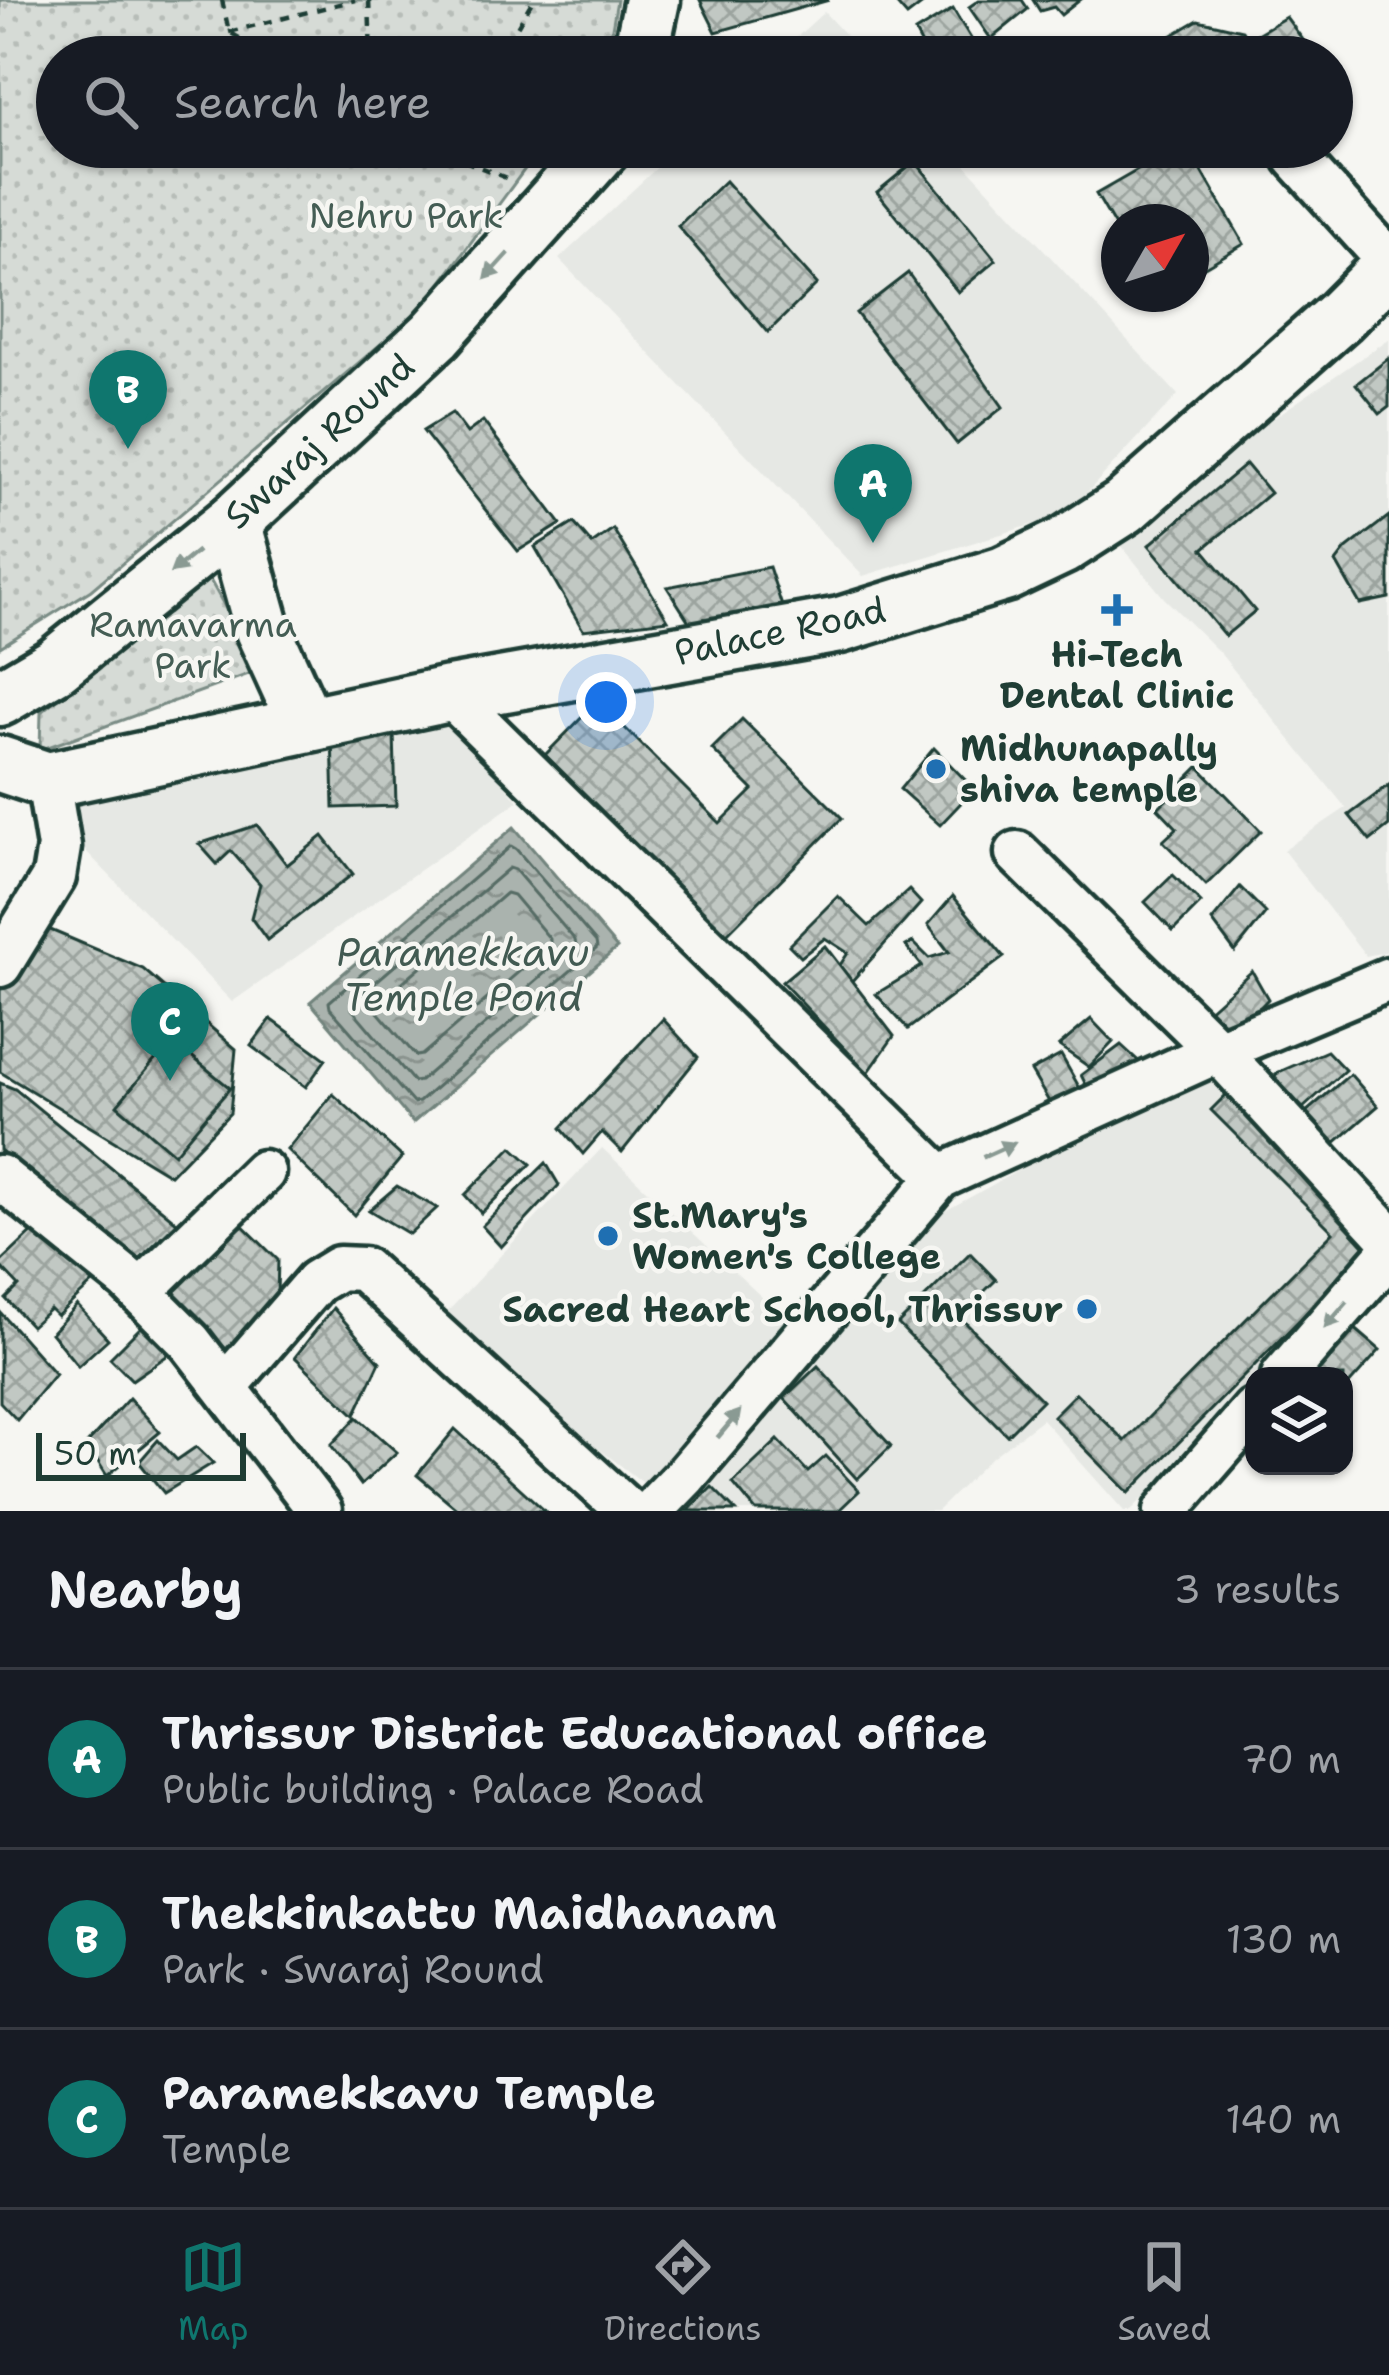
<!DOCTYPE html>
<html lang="en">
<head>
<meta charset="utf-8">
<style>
	:root { --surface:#171b24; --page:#242831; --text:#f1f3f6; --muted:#9ea1a6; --line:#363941; --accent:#0f766e }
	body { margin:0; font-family:"Shantell Sans",sans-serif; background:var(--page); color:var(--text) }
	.controls { position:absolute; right:36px; bottom:36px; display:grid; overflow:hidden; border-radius:24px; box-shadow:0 3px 9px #0004 }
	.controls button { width:108px; height:108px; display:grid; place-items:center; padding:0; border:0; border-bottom:3px solid var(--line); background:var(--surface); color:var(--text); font:60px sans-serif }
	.compass { position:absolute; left:1101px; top:204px; width:108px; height:108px; border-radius:50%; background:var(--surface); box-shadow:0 3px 9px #0004; rotate:51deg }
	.scale { position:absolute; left:36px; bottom:30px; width:210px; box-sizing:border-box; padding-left:12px; border:6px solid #1f3d34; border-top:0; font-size:33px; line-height:42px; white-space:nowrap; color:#1f3d34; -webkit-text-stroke:9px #f6f6f2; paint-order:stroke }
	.you { position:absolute; left:606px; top:702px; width:42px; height:42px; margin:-30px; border:9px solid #fff; border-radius:50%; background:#1a73e8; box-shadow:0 0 0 18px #1a73e833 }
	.badge { display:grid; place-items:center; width:78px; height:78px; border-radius:50%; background:var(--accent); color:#fff; font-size:39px; font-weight:700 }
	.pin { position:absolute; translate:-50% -99px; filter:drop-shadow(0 3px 6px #0008) }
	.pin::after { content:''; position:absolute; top:63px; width:42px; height:36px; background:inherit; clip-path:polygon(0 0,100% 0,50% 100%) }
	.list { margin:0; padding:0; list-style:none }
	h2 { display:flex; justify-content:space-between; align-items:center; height:156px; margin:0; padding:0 48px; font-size:51px }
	h2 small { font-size:39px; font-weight:400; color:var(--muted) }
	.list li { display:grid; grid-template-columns:78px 1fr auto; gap:36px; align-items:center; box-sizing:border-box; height:180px; padding:0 48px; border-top:3px solid var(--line) }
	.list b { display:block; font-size:45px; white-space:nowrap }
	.list p { margin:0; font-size:39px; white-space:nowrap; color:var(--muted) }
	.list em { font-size:39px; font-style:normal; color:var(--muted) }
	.icon { flex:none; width:66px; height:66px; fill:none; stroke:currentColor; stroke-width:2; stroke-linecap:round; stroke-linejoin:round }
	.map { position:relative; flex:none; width:1389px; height:1511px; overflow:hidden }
	.search { position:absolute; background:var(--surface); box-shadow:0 3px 9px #0004; left:36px; right:36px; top:36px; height:132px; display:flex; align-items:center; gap:30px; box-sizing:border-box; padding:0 42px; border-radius:66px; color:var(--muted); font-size:45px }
	.sheet { height:696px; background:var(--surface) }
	nav { display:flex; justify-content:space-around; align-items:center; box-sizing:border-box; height:168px; border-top:3px solid var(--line); background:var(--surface); font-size:33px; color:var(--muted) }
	nav a { display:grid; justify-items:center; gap:6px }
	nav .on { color:var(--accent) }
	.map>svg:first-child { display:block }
	.built { fill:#e6e8e4 }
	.park { fill:url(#park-dots); stroke:#7a8c85; stroke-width:3 }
	.water { fill:url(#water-ripples); stroke:#72847d; stroke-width:3 }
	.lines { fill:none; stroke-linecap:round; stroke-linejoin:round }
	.shore { stroke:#576c65; stroke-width:3 }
	.building { fill:url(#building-cross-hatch); stroke:#1f3d34; stroke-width:3 }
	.minor-casing { stroke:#1f3d34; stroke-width:51 }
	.major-casing { stroke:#1f3d34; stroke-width:63 }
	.path { stroke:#1f3d34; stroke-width:4.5; stroke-dasharray:9 9; stroke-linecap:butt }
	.minor { stroke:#f6f6f2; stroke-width:42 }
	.major { stroke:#f6f6f2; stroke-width:54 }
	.oneway { fill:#8a9a93 }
	.poi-dot { fill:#1f6fb2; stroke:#f6f6f2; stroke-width:4.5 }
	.labels { text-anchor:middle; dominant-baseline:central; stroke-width:9; stroke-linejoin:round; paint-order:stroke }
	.park-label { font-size:36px; fill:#445d54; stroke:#f6f6f2 }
	.street-label { font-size:36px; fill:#1f3d34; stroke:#f6f6f2 }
	.poi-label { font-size:36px; font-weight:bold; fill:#1f3d34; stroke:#f6f6f2; text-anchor:start }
	.water-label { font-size:39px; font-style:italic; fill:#425a52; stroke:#f6f6f2 }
</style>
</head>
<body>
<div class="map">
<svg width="1389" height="1511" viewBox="0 0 1389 1511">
	<defs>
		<pattern id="park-dots" width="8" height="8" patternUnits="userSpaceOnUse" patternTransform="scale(3)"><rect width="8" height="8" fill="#d6dbd6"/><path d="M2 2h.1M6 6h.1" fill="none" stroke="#b7bdb8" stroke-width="1.8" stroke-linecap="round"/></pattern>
		<pattern id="water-ripples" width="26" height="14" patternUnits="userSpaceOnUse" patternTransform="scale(3)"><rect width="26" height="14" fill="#aab3ae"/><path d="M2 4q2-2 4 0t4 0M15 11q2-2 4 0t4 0" fill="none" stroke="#8a938e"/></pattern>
		<pattern id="building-cross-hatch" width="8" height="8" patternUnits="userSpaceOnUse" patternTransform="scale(3)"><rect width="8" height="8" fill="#c1c8c3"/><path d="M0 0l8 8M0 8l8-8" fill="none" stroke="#9ca49f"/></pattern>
	</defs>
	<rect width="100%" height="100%" fill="#f6f6f2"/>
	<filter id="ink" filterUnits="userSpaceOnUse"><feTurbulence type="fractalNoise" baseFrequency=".00833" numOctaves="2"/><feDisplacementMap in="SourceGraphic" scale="24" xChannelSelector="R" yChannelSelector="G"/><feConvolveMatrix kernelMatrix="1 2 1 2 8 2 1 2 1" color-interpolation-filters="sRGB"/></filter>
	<g filter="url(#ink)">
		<g class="built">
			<path d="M824,12L866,57H775Z"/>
			<path d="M679,147H949L1178,395L1067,514L863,576L559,259Z"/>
			<path d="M1389,339V951L1366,956L1283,850L1346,808L1220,653L1164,598L1116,539L1205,465Z"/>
			<path d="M447,717L518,801L232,1002L82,847L69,791Z"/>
			<path d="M1223,1057L1382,1241L1268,1376H1254V1391L1130,1511H1124L1042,1419L992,1457L937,1511H667L927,1221Z"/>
			<path d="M602,1148L795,1328L654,1491L436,1324Z"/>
		</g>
		<g class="park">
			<path d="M0,0H617L607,57H57V147H541L422,309L91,590L0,647Z"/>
			<path d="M205,571L260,670L40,750L41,712Z"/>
		</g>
		<path class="water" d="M514,827L617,948L413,1123L310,1002Z"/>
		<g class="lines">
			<g class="shore">
				<path d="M511,846L516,849L596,942L597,948L419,1102L413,1103L330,1008L329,1002Z"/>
				<path d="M509,868L515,870L575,940L576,946L420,1081L414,1082L352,1009L351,1003Z"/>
				<path d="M506,893L513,895L550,939V945L422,1055L416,1056L377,1011L376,1005Z"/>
			</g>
		</g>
		<g class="building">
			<path d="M700,0H829L716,32Z"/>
			<path d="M893,0H928L907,16Z"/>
			<path d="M979,0H1022L1028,9L991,39L969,7Z"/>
			<path d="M1033,0H1080L1061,15L1054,7L1040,11Z"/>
			<path d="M953,9L982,57H928L915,32Z"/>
			<path d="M1286,17L1315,56L1314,57H1273L1257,34Z"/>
			<path d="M1198,20L1242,30L1258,57H1219L1213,46L1192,57H1135Z"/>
			<path d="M1332,78L1347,102L1332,117Z"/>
			<path d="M1178,147H1188L1244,244L1191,275V222H1119V233L1096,194Z"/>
			<path d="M915,161L996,260L958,292L877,192Z"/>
			<path d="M725,181L817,284L768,332L678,226Z"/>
			<path d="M908,273L1003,407L957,444L856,313Z"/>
			<path d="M1389,358V407L1380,414L1356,384Z"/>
			<path d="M452,413L467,433L483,421L561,524L518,551L423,431Z"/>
			<path d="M1246,464L1270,493L1203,549L1255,611L1225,636L1149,545Z"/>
			<path d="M1389,516V598L1360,604L1336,562L1346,549Z"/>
			<path d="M574,523L592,544L613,529L668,620L583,630L535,547Z"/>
			<path d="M769,567L782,606L690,623L667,587Z"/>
			<path d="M598,701L720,823L753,790L712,749L742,719L842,818L726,935L545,755Z"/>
			<path d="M394,732L396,806L334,808L332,733Z"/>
			<path d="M934,748L974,789L940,825L900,789Z"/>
			<path d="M1199,767L1261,831L1206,885L1163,841L1177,828L1158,808Z"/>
			<path d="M1389,785V826L1370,841L1349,815Z"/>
			<path d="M257,825L287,865L323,836L353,874L267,940L251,918L260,884L231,851L217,864L199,844Z"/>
			<path d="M1173,875L1201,903L1173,931L1145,902Z"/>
			<path d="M1240,887L1266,913L1235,952L1212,921Z"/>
			<path d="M909,890L921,903L851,982L836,971L848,953L825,938L801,957L789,945L838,896L869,926Z"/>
			<path d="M953,896L1004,957L908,1029L876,994L922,966L906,946L913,942L929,958L949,952L928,925Z"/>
			<path d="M41,926L143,969L236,1049L230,1113L170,1175L0,1072V978Z"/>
			<path d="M825,946L894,1036L868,1073L782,982Z"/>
			<path d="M1252,971L1268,999L1230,1038L1204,1014Z"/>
			<path d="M271,1019L326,1059L306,1087L251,1046Z"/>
			<path d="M663,1019L698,1057L622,1152L602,1132L583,1154L561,1128Z"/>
			<path d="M1091,1019L1113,1042L1089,1067L1059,1046Z"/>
			<path d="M172,1040L230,1088L174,1154L117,1105Z"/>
			<path d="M1121,1045L1145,1067L1093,1099L1081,1075Z"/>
			<path d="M1327,1051L1345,1070L1291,1119L1262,1088L1279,1072Z"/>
			<path d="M1061,1055L1082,1092L1055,1112L1031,1071Z"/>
			<path d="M1350,1074L1378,1106L1326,1151L1298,1119Z"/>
			<path d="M0,1083L15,1089L178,1223L141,1267L0,1150Z"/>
			<path d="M1231,1090L1377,1241L1129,1493L1053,1416L1076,1393L1125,1441L1333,1232L1211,1110Z"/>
			<path d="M333,1094L402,1157L354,1215L287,1150Z"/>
			<path d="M512,1147L531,1164L481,1213L465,1195Z"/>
			<path d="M546,1163L559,1185L501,1247L482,1226Z"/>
			<path d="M397,1186L437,1208L409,1234L369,1210Z"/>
			<path d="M233,1216L278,1260L277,1294L259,1323L230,1353L163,1287Z"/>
			<path d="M40,1225L94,1282L57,1316L50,1309L31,1326L6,1299L19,1286L0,1266V1263Z"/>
			<path d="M970,1253L996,1280L959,1316L1042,1400L1007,1435L898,1324Z"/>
			<path d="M77,1305L108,1339L78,1366L51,1333Z"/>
			<path d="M333,1308L380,1362L355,1415L295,1357Z"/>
			<path d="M0,1312L55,1374L17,1420L0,1402Z"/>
			<path d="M146,1322L171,1353L132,1380L110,1358Z"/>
			<path d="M1352,1326L1380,1350L1344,1390V1376H1313L1310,1373Z"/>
			<path d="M818,1366L891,1446L857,1479L784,1398Z"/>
			<path d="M129,1398L160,1432L107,1476L87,1444Z"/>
			<path d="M357,1417L397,1452L361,1485L331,1445Z"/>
			<path d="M455,1429L545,1511H460L417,1475Z"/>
			<path d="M158,1440L177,1460L196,1447L213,1463L164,1493L139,1462Z"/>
			<path d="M778,1440L808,1472L826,1456L859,1491L838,1511H756L733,1483Z"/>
			<path d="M712,1487L736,1511H688Z"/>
		</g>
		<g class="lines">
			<defs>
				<g id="minor">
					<path d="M1296,158L1389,261"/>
					<path d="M449,694L940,1177"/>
					<path d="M1017,853L1218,1051L1389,1237"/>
					<path d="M0,965L54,877L59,847L48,780"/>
					<path d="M0,1177L128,1280L190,1342L320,1511"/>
					<path d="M140,1292L263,1172"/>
					<path d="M1283,1376L1389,1254"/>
					<path d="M226,1386L316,1282L339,1268L363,1269L628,1511"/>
					<path d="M651,1511L686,1475L940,1177L1218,1051L1389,979"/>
					<path d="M1166,1511L1254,1410"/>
				</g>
				<g id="major">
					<path d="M640,57L652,0"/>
					<path d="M233,522L263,630L306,724"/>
					<path d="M0,698L56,665L233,522L435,335L603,147"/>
					<path d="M0,764L48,780L449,694L840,625L1004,574L1063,546L1124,507L1339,317L1389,267"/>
				</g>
			</defs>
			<use href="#minor" class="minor-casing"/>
			<use href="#major" class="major-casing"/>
			<g class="path">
				<path d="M222,0L229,32L272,57"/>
				<path d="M369,0L371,57"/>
				<path d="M229,32L355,0"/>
				<path d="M499,57L533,0"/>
				<path d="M431,147L511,180"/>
			</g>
			<use href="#minor" class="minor"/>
			<use href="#major" class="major"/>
		</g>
		<defs><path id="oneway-solid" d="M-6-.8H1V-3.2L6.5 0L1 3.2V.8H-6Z" transform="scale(3)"/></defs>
		<g class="oneway">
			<use href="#oneway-solid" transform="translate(497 266) rotate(132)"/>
			<use href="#oneway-solid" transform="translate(184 562) rotate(141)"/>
			<use href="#oneway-solid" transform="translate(999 1150) rotate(-24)"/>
			<use href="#oneway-solid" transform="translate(1336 1315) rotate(131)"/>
			<use href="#oneway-solid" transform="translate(729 1424) rotate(-50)"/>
		</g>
	</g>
	<g class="poi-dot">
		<path d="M1111 592h12v12h12v12h-12v12h-12v-12h-12v-12h12z"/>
		<circle cx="936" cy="769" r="12"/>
		<circle cx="608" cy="1236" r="12"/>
		<circle cx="1087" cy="1309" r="12"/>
	</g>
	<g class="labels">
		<g class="park-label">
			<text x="406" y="215">Nehru Park</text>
			<text x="193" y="624">Ramavarma<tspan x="193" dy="41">Park</tspan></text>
		</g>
		<g class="street-label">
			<text transform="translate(319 441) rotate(-42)">Swaraj Round</text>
			<text transform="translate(780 631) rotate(-12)">Palace Road</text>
		</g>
		<g class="poi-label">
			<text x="1117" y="654" text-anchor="middle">Hi-Tech<tspan x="1117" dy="41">Dental Clinic</tspan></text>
			<text x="960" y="748">Midhunapally<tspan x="960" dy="41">shiva temple</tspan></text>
			<text x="632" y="1215">St.Mary's<tspan x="632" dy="41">Women's College</tspan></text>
			<text x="1063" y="1309" text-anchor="end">Sacred Heart School, Thrissur</text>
		</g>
		<g class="water-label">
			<text x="463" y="952">Paramekkavu<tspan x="463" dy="45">Temple Pond</tspan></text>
		</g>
	</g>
</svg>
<div class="controls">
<button><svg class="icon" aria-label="layers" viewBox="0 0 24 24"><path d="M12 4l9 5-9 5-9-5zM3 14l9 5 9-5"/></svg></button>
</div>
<svg class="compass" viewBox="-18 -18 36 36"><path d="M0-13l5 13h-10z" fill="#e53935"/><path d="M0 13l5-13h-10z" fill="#9ea1a6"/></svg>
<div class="scale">50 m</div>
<div class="you"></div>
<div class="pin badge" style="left:873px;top:543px">A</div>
<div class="pin badge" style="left:128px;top:449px">B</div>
<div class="pin badge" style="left:170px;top:1081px">C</div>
<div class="search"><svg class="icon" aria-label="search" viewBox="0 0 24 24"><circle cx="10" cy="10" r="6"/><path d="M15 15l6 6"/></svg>Search here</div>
</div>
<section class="sheet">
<h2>Nearby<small>3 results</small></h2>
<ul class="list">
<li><span class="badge">A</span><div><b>Thrissur District Educational office</b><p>Public building · Palace Road</p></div><em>70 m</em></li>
<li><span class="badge">B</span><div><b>Thekkinkattu Maidhanam</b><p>Park · Swaraj Round</p></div><em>130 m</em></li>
<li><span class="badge">C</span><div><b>Paramekkavu Temple</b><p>Temple</p></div><em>140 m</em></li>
</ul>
</section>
<nav>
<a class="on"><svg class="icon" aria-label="map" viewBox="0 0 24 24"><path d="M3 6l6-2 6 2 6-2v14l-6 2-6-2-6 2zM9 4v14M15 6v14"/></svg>Map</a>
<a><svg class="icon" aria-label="directions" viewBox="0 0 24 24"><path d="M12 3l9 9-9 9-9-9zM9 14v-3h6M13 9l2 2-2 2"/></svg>Directions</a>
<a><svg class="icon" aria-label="saved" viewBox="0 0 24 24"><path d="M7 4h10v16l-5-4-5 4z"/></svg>Saved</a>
</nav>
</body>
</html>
